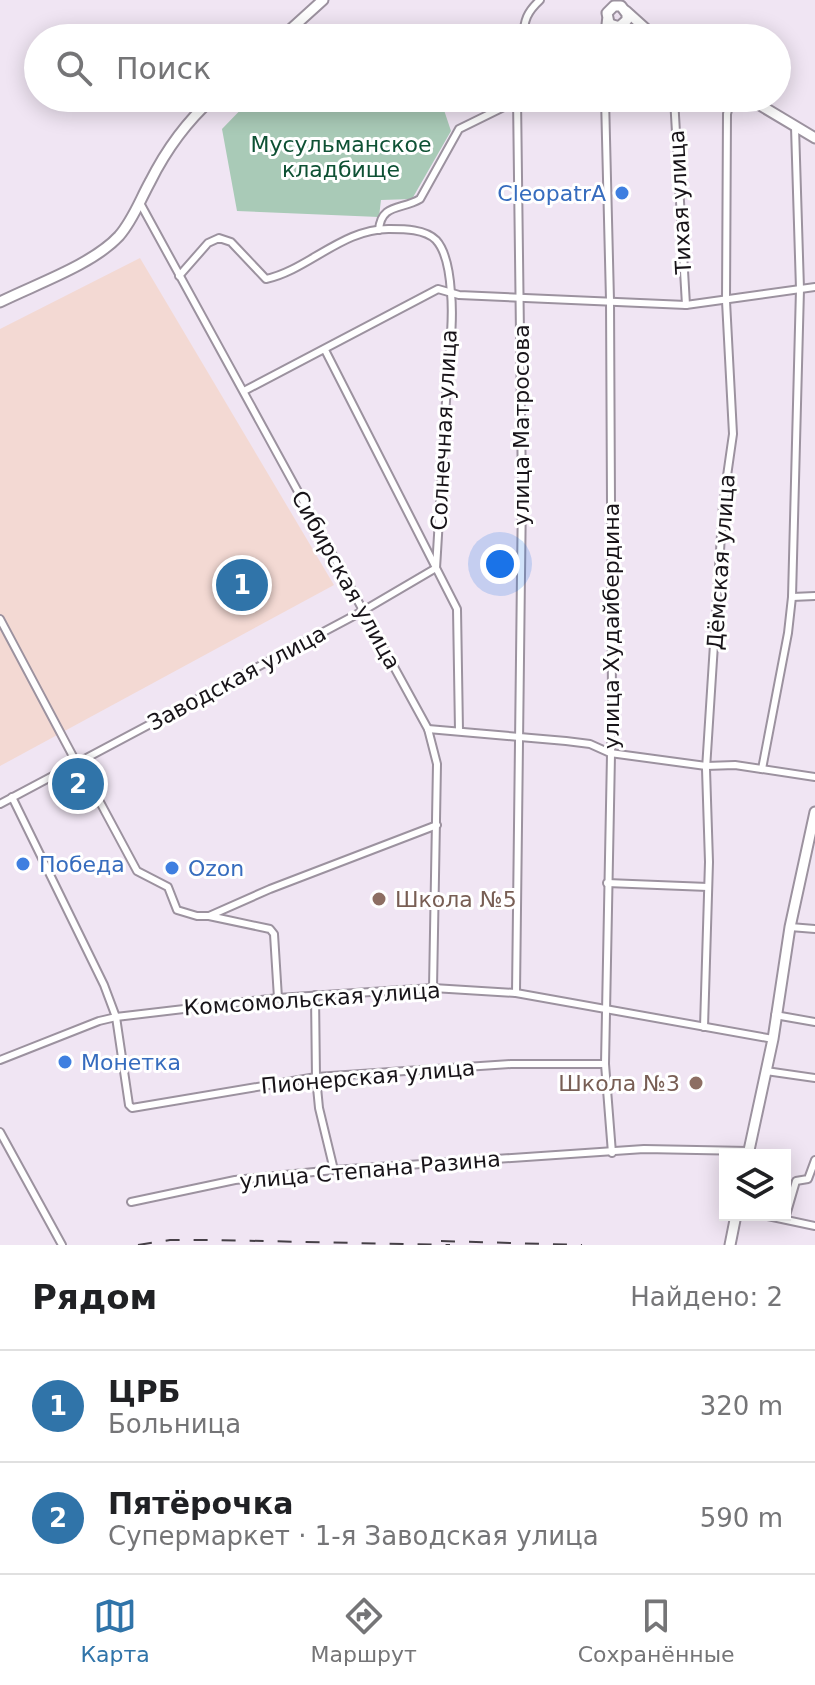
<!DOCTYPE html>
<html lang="ru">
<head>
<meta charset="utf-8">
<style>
	:root { --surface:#fff; --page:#f6f6f6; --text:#202124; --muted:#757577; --line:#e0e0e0; --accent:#3074a9 }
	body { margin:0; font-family:"DejaVu Sans",sans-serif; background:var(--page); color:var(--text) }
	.controls { position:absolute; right:24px; bottom:24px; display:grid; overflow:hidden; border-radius:0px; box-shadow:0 4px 20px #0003 }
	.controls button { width:72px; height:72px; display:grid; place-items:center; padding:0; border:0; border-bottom:2px solid var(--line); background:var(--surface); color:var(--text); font:40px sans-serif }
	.you { position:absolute; left:500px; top:564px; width:28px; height:28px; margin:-20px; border:6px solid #fff; border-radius:50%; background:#1a73e8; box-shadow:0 0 0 12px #1a73e833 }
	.badge { display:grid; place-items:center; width:52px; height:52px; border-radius:50%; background:var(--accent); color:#fff; font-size:26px; font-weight:700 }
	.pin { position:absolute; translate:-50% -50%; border:4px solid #fff; box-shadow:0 2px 8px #0006 }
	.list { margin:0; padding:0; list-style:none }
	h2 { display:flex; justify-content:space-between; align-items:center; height:104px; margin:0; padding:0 32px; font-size:34px }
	h2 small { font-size:26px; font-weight:400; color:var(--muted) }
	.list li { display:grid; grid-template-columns:52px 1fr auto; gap:24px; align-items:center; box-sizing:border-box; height:112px; padding:0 32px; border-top:2px solid var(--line) }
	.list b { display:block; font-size:30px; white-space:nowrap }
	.list p { margin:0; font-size:26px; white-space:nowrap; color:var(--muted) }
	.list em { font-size:26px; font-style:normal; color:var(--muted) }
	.icon { flex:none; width:44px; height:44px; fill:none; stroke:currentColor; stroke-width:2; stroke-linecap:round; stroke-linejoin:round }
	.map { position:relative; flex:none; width:815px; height:1245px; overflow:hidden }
	.search { position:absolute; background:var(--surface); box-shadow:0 4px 20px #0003; left:24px; right:24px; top:24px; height:88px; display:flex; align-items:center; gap:20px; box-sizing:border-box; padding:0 28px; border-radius:44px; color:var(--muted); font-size:30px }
	.sheet { height:328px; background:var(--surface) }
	nav { display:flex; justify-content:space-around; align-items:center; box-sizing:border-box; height:112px; border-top:2px solid var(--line); background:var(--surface); font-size:22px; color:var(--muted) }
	nav a { display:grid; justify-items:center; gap:4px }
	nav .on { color:var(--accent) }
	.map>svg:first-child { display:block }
	.industrial { fill:#f3d9d3 }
	.green { fill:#a9cab7 }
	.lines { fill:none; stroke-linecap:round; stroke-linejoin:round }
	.street-casing { stroke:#9c929f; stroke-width:10 }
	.secondary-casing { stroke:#9c929f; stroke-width:13 }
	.street { stroke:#fff; stroke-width:6 }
	.secondary { stroke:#fff; stroke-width:9 }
	.rail { stroke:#464047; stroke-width:2; stroke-dasharray:14 14; stroke-linecap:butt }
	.shop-dot { fill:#3f7fe0; stroke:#fff; stroke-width:3 }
	.education-dot { fill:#8d6e63; stroke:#fff; stroke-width:3 }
	.labels { text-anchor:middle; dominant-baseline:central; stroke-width:6; stroke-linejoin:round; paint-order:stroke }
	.park-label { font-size:22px; fill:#0e5134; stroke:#fff }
	.shop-label { font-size:22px; fill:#366cbe; stroke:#fff; text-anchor:start }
	.street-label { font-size:22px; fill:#181419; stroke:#fff }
	.education-label { font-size:22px; fill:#785e54; stroke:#fff; text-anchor:start }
</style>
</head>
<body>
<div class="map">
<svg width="815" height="1245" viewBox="0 0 815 1245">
	<rect width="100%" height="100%" fill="#f0e5f3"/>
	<path class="industrial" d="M140,258L334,585L0,766V329Z"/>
	<path class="green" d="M252,98H440L451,131L412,199L381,200L379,217L237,211L222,129Z"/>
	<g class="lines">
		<defs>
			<g id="street">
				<path d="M523,38C524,20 527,12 540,0"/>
				<path d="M604,38L606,20"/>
				<path d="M605,98L610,300L612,703L605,1064L612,1153"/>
				<path d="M674,98L686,305"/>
				<path d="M140,203L428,729L437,764L433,988"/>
				<path d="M379,230C381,203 402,210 420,199L459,129L516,101L537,98"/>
				<path d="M179,276L208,243L219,238L231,242L266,279C308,270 343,228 390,229C404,229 425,229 436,240C447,252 450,277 451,293C454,322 449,355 447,384C443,446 440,507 436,568"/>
				<path d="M325,350L457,609L459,731"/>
				<path d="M244,391L438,289L459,295L686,305L815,287"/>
				<path d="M792,597L815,596"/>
				<path d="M0,619L76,762"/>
				<path d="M428,729L566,741L590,744L610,753L706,766L735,765L815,777"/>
				<path d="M79,763L137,871L168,887L177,910L197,916H209L270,889L437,825"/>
				<path d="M762,769L788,633L792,597L800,289L795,127"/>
				<path d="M12,797L104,985L116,1017L129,1105L132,1108L316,1077L511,1064H605"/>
				<path d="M0,804L361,612L436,568"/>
				<path d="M607,883L708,887"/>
				<path d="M209,916L270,929L274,934L278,998"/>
				<path d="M790,927L815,929"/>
				<path d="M516,993L522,492L517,98"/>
				<path d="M315,995L316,1077L319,1108L334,1170"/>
				<path d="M775,1015L815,1022"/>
				<path d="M704,1027L709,862L706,769L723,504L733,434L726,301L727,114L731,98"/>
				<path d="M0,1060L99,1021L116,1017L278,998L433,988L516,993L773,1039"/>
				<path d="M766,1071L815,1078"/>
				<path d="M0,1132L62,1245"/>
				<path d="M131,1202L235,1180L334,1170L644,1149L749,1151"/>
				<path d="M763,1215L815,1226"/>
				<path d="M785,1219L796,1181L808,1179L815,1160"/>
			</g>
			<g id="secondary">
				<path d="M626,11L656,38"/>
				<path d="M619,27L627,20V14L621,6H614L607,13L609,23C619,29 634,28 646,32"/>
				<path d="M281,38L323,0"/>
				<path d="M748,98L815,138"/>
				<path d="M0,302C36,284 92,265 119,236C133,220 140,200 150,182C166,150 186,122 213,98"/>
				<path d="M748,1155L773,1039L790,927L815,812"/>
				<path d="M730,1245L736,1215"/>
			</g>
		</defs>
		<use href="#street" class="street-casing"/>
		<use href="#secondary" class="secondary-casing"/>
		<use href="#street" class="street"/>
		<use href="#secondary" class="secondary"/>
		<g class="rail">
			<path d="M441,1241L582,1245"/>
			<path d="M138,1245L170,1240H214L450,1245"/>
		</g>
	</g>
	<g class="shop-dot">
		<circle cx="622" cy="193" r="8"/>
		<circle cx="23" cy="864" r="8"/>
		<circle cx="172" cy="868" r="8"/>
		<circle cx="65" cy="1062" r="8"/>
	</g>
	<g class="education-dot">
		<circle cx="379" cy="899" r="8"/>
		<circle cx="696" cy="1083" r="8"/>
	</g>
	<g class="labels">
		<g class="park-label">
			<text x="341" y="144">Мусульманское<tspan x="341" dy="25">кладбище</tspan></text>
		</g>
		<g class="shop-label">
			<text x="606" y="193" text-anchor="end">CleopatrA</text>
			<text x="39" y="864">Победа</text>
			<text x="188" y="868">Ozon</text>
			<text x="81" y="1062">Монетка</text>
		</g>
		<g class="street-label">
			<text transform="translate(680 202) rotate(-93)">Тихая улица</text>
			<text transform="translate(521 425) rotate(-90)">улица Матросова</text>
			<text transform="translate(444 430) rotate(-87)">Солнечная улица</text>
			<text transform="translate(721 562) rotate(-86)">Дёмская улица</text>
			<text transform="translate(346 580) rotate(61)">Сибирская улица</text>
			<text transform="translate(611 626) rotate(-90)">улица Худайбердина</text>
			<text transform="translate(237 678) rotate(-28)">Заводская улица</text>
			<text transform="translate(312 999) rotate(-4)">Комсомольская улица</text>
			<text transform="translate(368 1077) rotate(-5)">Пионерская улица</text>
			<text transform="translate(370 1170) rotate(-5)">улица Степана Разина</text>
		</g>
		<g class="education-label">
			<text x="395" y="899">Школа №5</text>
			<text x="680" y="1083" text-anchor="end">Школа №3</text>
		</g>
	</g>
</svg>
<div class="controls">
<button><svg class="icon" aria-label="layers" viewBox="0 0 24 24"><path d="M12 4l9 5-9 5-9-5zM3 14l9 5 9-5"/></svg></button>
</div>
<div class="you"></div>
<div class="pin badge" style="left:242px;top:585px">1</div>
<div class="pin badge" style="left:78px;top:784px">2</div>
<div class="search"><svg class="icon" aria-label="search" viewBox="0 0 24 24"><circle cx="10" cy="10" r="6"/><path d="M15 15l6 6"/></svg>Поиск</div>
</div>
<section class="sheet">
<h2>Рядом<small>Найдено: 2</small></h2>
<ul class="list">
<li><span class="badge">1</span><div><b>ЦРБ</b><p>Больница</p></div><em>320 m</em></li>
<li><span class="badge">2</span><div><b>Пятёрочка</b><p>Супермаркет · 1-я Заводская улица</p></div><em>590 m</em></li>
</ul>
</section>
<nav>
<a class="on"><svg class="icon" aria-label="map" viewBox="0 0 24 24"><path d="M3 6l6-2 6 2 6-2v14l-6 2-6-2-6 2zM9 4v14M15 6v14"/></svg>Карта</a>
<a><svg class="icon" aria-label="directions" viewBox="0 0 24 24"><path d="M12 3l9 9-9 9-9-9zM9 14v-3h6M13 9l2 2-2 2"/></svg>Маршрут</a>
<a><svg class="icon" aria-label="saved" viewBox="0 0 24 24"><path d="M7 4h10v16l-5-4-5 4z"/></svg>Сохранённые</a>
</nav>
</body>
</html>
